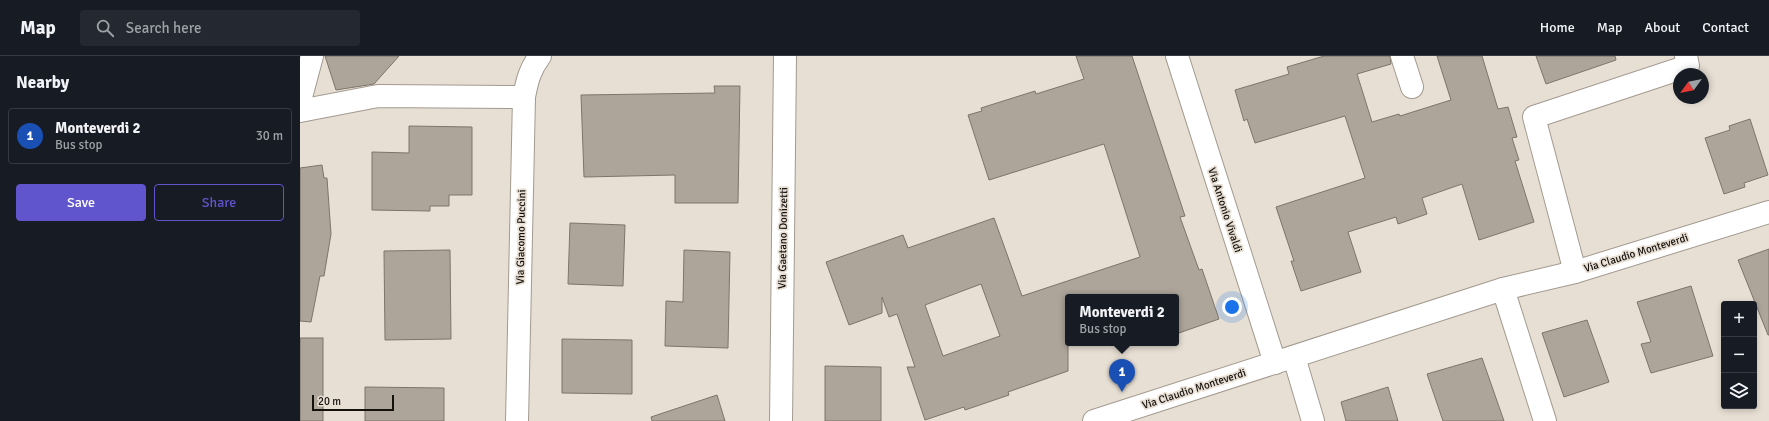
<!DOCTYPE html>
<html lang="en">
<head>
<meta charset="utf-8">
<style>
	:root { --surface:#171b24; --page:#242831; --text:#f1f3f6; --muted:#9ea1a6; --line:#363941; --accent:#6155ce }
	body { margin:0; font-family:Signika,sans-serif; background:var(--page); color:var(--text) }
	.controls { position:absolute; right:12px; bottom:12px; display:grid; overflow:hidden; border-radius:4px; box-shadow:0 2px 6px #0003 }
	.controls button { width:36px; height:36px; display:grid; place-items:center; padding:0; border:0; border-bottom:1px solid var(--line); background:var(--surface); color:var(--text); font:20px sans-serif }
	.compass { position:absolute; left:1373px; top:12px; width:36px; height:36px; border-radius:50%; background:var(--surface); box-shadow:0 2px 6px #0003; rotate:237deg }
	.scale { position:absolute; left:12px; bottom:10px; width:82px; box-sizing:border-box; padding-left:4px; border:2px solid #14110d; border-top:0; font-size:11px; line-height:14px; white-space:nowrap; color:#14110d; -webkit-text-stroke:3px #e8dfd4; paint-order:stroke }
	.you { position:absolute; left:932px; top:251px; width:14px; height:14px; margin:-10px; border:3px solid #fff; border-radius:50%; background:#1a73e8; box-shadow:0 0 0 6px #1a73e833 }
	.badge { display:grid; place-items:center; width:26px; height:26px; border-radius:50%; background:var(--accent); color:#fff; font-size:13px; font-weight:700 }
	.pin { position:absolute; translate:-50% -33px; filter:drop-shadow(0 1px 2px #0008) }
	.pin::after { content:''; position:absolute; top:21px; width:14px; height:12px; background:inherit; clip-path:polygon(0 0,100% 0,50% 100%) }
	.popup { position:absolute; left:765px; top:238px; width:114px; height:52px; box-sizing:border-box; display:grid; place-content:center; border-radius:4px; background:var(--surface); filter:drop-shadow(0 1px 3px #0005); font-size:13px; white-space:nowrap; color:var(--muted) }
	.popup b { font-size:15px; color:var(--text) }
	.popup::after { content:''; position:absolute; left:50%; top:100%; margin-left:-8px; border:8px solid transparent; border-top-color:var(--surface) }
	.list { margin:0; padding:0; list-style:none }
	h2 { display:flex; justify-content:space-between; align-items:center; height:52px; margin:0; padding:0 16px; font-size:17px }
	h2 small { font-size:13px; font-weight:400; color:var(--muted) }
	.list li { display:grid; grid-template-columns:26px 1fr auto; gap:12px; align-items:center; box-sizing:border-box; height:56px; margin:0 8px 8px; padding:0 8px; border:1px solid var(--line); border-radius:4px }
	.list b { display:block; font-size:15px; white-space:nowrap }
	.list p { margin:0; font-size:13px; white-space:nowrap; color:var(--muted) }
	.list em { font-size:13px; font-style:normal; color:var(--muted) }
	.actions { display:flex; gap:8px; padding:12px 16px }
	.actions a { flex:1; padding:9px 0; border:1px solid var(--accent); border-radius:4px; text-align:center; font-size:14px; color:var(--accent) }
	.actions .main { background:var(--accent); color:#fff }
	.icon { flex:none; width:22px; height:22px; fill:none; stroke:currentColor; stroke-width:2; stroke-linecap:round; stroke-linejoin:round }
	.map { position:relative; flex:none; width:1469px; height:365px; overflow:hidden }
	header { display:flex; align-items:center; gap:24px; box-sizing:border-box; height:56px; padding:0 20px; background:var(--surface); border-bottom:1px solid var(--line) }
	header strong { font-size:19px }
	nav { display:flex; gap:22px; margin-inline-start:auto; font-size:14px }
	.search { width:280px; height:36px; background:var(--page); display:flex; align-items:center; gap:10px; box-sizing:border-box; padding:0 14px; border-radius:4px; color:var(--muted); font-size:15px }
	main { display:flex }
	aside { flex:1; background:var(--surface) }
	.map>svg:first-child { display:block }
	.building { fill:#ada49a; stroke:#7d756b; fill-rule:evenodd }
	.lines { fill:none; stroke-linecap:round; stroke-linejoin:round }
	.minor-casing { stroke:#a39a90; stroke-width:24 }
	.minor { stroke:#fff; stroke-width:22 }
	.labels { text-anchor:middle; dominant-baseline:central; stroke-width:3.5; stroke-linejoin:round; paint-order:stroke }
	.street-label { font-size:11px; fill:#14110d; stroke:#e8dfd4 }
</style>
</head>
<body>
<header>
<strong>Map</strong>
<div class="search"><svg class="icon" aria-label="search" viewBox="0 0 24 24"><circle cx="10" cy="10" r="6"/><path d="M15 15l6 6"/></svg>Search here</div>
<nav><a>Home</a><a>Map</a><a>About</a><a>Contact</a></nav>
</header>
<main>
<aside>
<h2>Nearby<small></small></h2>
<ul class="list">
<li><span class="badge" style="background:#1a4fb4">1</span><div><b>Monteverdi 2</b><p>Bus stop</p></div><em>30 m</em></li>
</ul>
<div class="actions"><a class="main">Save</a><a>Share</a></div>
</aside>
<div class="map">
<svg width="1469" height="365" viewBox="0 0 1469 365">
	<rect width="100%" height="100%" fill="#e8dfd4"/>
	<g class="building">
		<path d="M25,0H99L74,28L36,34Z"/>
		<path d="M776,0H832L885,160L880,161L899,214L902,213L919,263L876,278V241H768V315L708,336L709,339L665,354L664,351L625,364L607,311H615L597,258L589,261L582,241V257L549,269L526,206L603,179L608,192L694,162L722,240L840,201L804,88L689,124L668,59L682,55L681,52L735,35L736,38L784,23ZM681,228L700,280L643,300L625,249Z"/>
		<path d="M1024,0H1090L1091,8L1057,18L1072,66L1099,58L1100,60L1151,44L1137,0H1182L1198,53L1208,51L1217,81L1212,82L1219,104L1215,105L1234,166L1179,184L1162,128L1122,142L1127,158L1098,168L1096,161L1048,176L1061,216L1001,235L991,205H994L976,151L1065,122L1045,60L955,87L947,63L944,65L935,34L989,18L987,11Z"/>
		<path d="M1236,0H1315L1316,4L1246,28Z"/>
		<path d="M414,30H440L438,147H375V119L284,121L281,39L415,37Z"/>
		<path d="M1450,63L1468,119L1444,127L1445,131L1424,138L1405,82L1430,74L1429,70Z"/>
		<path d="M109,70L172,71V139H149V150H130V155L72,154V96L109,97Z"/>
		<path d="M22,109L24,122H27L31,178L24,220H20L11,266L0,265V112Z"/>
		<path d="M270,167L325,169L323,230L268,228Z"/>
		<path d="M1469,193V279H1468L1438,204Z"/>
		<path d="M150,194L151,283L85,284L84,195Z"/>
		<path d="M384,194L430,196L428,292L365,290L366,245L383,246Z"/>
		<path d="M1391,230L1413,300L1351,317L1341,288L1351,286L1337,246Z"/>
		<path d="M1287,264L1309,326L1264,341L1242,277Z"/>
		<rect x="0" y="282" width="23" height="83"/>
		<path d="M262,283L332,284V338L262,337Z"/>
		<path d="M1182,302L1204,365H1143L1127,318Z"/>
		<path d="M525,310L581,311V365H525Z"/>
		<path d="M65,331L144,332V365H65Z"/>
		<path d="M1088,331L1098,365H1046L1041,346Z"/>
		<path d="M417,339L425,365H352L351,361Z"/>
	</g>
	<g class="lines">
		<defs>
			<g id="minor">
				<path d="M877,0L975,307"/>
				<path d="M1102,0L1112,31"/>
				<path d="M0,45L12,0"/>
				<path d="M0,55L78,40L224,41"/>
				<path d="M1275,216L1234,61L1388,10L1386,0"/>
				<path d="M1203,233L1245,365"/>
				<path d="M994,301L1013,365"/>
				<path d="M217,365L224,41C227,25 230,13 240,0"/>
				<path d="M481,365L485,0"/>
				<path d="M794,365L1203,233L1275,216L1469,156"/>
			</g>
		</defs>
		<use href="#minor" class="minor-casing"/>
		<use href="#minor" class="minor"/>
	</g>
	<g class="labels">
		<g class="street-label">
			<text transform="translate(925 154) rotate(72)">Via Antonio Vivaldi</text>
			<text transform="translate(221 181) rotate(-89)">Via Giacomo Puccini</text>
			<text transform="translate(483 182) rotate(-89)">Via Gaetano Donizetti</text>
			<text transform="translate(1336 197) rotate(-17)">Via Claudio Monteverdi</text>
			<text transform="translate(894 333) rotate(-18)">Via Claudio Monteverdi</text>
		</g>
	</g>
</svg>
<div class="controls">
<button>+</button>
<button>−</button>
<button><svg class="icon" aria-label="layers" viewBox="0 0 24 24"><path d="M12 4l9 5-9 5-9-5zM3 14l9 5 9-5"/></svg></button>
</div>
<svg class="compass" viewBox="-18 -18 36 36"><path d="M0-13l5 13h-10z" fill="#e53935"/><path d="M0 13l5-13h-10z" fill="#9ea1a6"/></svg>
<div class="scale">20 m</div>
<div class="you"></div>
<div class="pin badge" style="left:822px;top:336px;background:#1a4fb4">1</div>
<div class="popup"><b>Monteverdi 2</b>Bus stop</div>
</div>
</main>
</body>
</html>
